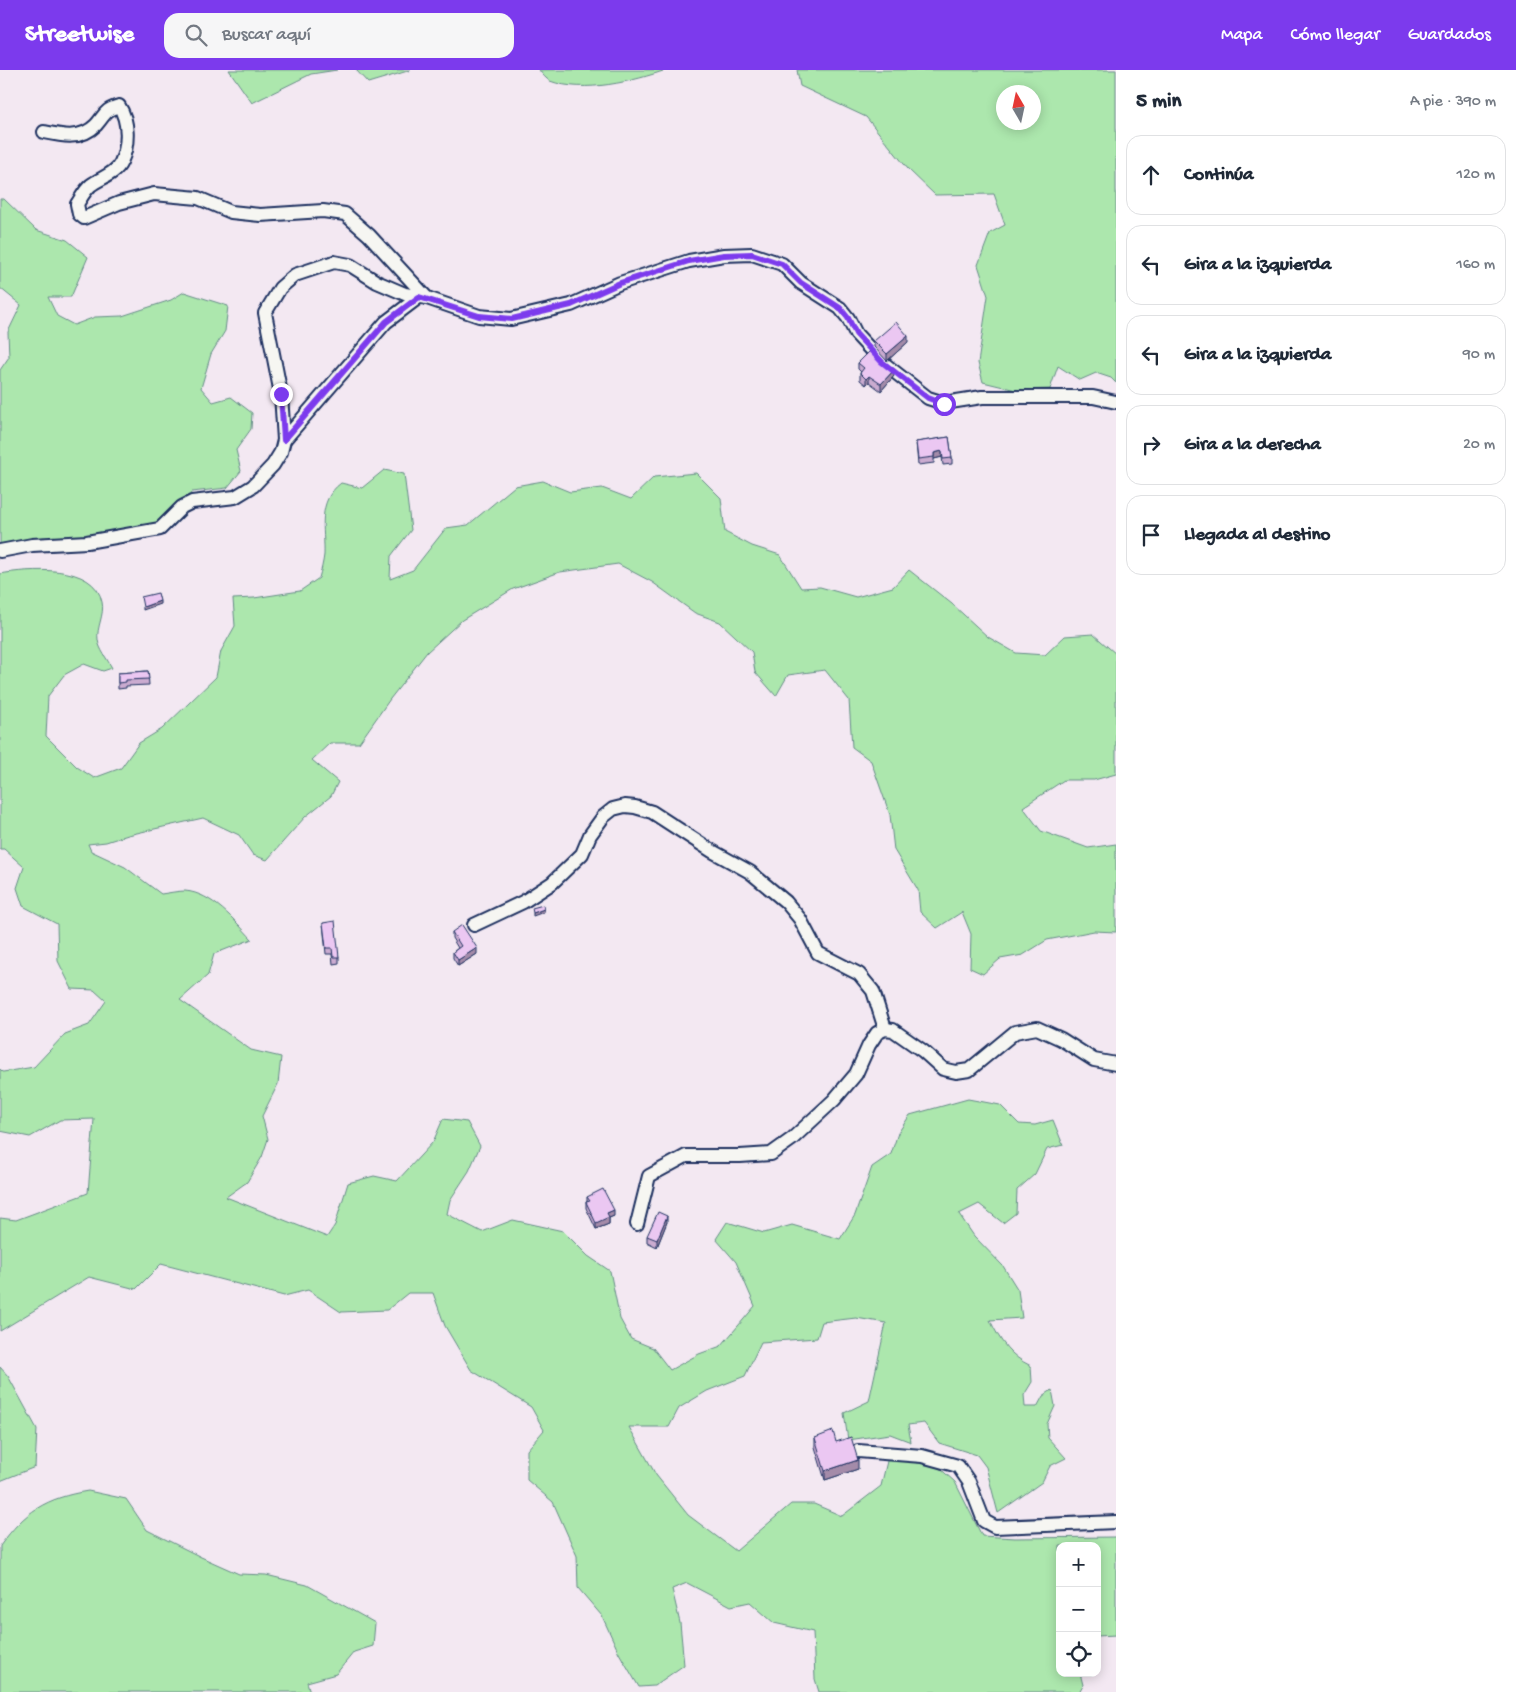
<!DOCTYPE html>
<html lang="es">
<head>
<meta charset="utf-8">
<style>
	:root { --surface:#fff; --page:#f6f6f7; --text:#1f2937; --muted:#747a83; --line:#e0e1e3; --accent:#7c3aed }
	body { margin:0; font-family:"Gochi Hand",sans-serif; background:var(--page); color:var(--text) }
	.controls { position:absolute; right:15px; bottom:15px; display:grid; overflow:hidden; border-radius:10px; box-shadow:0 2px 12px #0003 }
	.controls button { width:45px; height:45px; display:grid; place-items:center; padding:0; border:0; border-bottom:1px solid var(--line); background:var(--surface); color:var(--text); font:25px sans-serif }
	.compass { position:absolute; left:996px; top:15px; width:45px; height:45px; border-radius:50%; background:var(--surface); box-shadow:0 2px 12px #0003; rotate:351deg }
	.stop { position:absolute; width:15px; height:15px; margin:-11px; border:4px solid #7c3aed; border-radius:50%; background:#fff }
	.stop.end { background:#7c3aed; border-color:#fff; box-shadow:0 1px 5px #0008 }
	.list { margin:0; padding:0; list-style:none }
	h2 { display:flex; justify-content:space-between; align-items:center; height:65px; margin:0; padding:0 20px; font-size:21px }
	h2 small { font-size:16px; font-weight:400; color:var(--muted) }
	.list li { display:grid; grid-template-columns:32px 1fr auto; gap:15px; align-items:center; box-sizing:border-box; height:80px; margin:0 10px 10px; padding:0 10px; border:1px solid var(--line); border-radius:15px }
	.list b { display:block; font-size:19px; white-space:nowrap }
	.list em { font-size:16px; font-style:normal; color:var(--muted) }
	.icon { flex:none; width:28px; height:28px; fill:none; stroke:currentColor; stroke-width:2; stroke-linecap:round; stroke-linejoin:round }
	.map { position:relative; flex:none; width:1116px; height:1622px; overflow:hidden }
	header { display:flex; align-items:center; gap:30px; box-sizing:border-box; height:70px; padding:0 25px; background:var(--accent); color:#fff }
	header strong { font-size:24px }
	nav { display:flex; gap:28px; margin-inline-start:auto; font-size:18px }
	.search { width:350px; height:45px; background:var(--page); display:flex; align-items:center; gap:12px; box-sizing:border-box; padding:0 18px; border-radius:15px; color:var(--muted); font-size:19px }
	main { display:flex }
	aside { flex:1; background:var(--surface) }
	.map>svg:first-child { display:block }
	.green { fill:#ace7ad; stroke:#648b86; fill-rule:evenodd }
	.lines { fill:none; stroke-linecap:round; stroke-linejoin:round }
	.minor-casing { stroke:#1b2f5e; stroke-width:16 }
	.minor { stroke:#f6f6f2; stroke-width:12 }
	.wall { fill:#caabd0; stroke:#1b2f5e }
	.shaded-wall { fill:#a48ba9; stroke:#1b2f5e }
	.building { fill:#ebc7f2; stroke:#1b2f5e }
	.route { stroke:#7c3aed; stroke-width:6 }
</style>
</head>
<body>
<header>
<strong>Streetwise</strong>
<div class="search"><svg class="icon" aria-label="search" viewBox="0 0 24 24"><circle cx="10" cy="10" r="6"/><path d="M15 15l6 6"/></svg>Buscar aquí</div>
<nav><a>Mapa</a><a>Cómo llegar</a><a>Guardados</a></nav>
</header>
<main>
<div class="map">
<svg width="1116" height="1622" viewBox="0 0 1116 1622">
	<rect width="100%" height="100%" fill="#f3e8f2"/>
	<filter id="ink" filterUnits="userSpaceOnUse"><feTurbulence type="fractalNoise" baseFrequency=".02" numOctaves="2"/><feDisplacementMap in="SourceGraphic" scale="10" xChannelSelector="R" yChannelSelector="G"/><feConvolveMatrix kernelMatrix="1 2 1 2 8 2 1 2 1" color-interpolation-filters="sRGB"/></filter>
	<g filter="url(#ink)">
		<g class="green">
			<path d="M229,0H337L311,4L252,33Z"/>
			<path d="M356,0H411L368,13Z"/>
			<path d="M539,0H666C634,11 584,24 550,11C546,9 542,4 539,0Z"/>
			<path d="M797,0H1116V313L1111,308L1096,303L1080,310L1058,296L1050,319L1016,320L983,312L978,293L988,226L978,195L990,163L1005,155L994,124L935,125L908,99L866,47L800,16ZM1004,22H1034V52H1004Z"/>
			<path d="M0,129H4L36,160L67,170L88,187L71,227H48L57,246L74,255L95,247L122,246L171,230L184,222L228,236L225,261L211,284L201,318L213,332L231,327L252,343L251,359L236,380L241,401L227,418L192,422L163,459L0,481V300L9,287L8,262L21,235L0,218Z"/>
			<path d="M384,400L404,404L411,460L391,486L390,509L413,500L446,458L468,455L515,416L543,411L570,422L602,418L631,429L654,407L696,403L721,428L725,462L752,476L780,485L801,518L820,517L856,527L893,517L909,500L952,534L988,567L1016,583L1045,585L1065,566L1093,564L1116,584V704L1094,710H1064L1023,737L1041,761L1088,778L1116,774V862L1094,861L1047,870L1023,885L1000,889L983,904L970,898L971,864L962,842L937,858L920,842L918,820L894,780L890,745L871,691L852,677L849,630L825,600L788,605L776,626L755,602L752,582L720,552L695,543L652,512L618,494L560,502L513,519L462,550L427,582L390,629L359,673H330L312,690L338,712L331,726L305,747L267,790L253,785L239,765L203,748L128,765L106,772L88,774L91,781L125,797L161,824C169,823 177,821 185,821C212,823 235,851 252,869L214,884L208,905L180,930L251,980L281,987L278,1014L262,1046L268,1069L262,1087L247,1112L226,1127L327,1167L335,1155L348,1113L374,1106L397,1111L433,1072L443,1049L467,1052L480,1076L469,1101L450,1130L447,1144L482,1162L513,1150L563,1161L588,1186L610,1201L620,1249L631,1269L653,1278L670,1300L699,1284L721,1276L755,1236L736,1192L716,1169L727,1152L764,1163L792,1155L840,1169L855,1145L872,1097L891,1084L898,1063L910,1045L968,1029L1000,1035L1019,1054L1035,1055L1053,1050L1063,1075L1047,1079L1035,1104L1017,1120L1016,1143L1003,1153L979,1134L959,1144L974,1166L1003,1196L1018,1220L1022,1248L990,1250C1000,1271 1010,1286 1031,1296L1032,1312L1024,1325L1025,1337H1037L1043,1326L1052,1320L1055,1336L1047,1354L1048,1368L1066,1388L1050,1396L1042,1412L998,1443L986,1397L977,1385L939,1373L924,1353L908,1355L911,1372L890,1364L848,1370L844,1343L869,1331L886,1253L856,1248L822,1252L817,1268L761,1272L745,1306L707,1321L679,1338L669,1357H629L656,1405L688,1445L736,1481L791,1434H814L842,1446L881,1416L888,1387L935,1394L955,1412L982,1466L1015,1468L1116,1467V1565L1097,1566V1476H1060V1603H1080L1083,1615L1079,1622H819L815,1609L813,1562L774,1553L750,1532L731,1536L687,1513L672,1519L680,1553L684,1595L654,1616L639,1617L619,1583L602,1546L578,1518L577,1486L553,1432L527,1410V1380L544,1360L531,1337L471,1300L445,1256L433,1223H408L387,1240L341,1242L308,1220L284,1226L161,1194L136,1219L89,1207L0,1261V1148L16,1150L88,1123L94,1049L60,1050L30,1067L0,1061V999L3,1002L34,997L65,964L89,955L106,931L94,920L72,919L58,891L57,854L23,836L17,818L24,797L4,779H0V504C28,499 95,493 102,532C105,544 96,558 98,570C99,579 108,590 112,598L103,601L84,594L64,605L48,626L46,666L77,697L94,708L121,698L139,673L162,659L216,607L221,581L235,556L233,529L254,528L300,521L319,508C321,501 323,493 324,485C325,459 316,432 341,413L362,418Z"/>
			<path d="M0,1297L8,1306L37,1359L35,1397L0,1411Z"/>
			<path d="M88,1421L126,1429L147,1460L201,1487L239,1504L266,1505L307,1515L375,1553L373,1576L354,1582L336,1604L307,1612L310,1622H0V1476C25,1441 46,1428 88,1421Z"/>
		</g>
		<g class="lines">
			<defs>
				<g id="minor">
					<path d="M44,62C63,66 81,70 96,55C106,44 104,40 119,36C129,51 129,75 121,92C116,104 100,108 91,115C85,120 81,128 77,134L79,144L84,148L119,133L154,124L198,128L231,142L260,145L323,141L345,144L369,165L427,228"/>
					<path d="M284,370L386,252L419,227"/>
					<path d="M0,481L32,475L87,472L160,459L182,437L192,432L235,427L253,416L273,395L281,382L284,370L281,324L265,243L280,218L295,205L334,192L350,195L377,212L405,224L427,228L479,246L511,249L571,235L620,213L689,191L724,185L752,184L782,194L801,213L840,238L848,248L856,264L882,292L928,328L944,333L982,327H1093L1116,332"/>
					<path d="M474,855L523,832L552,813L582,784L590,765L603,747L613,739L625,736L635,737L652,742L712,781L750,802L786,832L800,849L818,883L859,904L873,921L885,959"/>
					<path d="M637,1154L649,1106L686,1086H740L771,1084L792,1069L834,1030L856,1004L869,975L877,963L885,959L893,960L923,981L943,999L956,1002L969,1000L1015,962L1037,958L1061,969L1094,990L1116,994"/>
					<path d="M858,1381L922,1386L958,1396L969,1412L984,1451L995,1457L1116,1452"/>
				</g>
			</defs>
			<use href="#minor" class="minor-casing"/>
			<use href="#minor" class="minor"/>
		</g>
		<g class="wall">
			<path d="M874,271L908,272L887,291L874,277Z"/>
			<path d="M858,293L894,306L881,321L869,312L866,315L860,310V303L861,302L858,299Z"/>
			<path d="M949,367L952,388V394L943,395L942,387L934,389V393L918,395L916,372Z"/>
			<path d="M148,601L149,615L126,616V618L118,619V603Z"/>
			<path d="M323,853L339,887V893L333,894L332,884H326Z"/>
			<path d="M452,862L477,884L458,896L453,888V882L458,878L452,868Z"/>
			<path d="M587,1127L614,1146L609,1148V1154L596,1159L586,1138V1132H587Z"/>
			<path d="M667,1152L657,1177L647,1172V1166Z"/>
			<path d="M815,1368L836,1372L858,1399L825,1410L815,1377Z"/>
		</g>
		<g class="shaded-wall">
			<path d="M908,266V272L887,291V284Z"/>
			<path d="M894,300V306L881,321V314Z"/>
			<path d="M869,306V312L866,315V309Z"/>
			<path d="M942,381V387L934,389V383Z"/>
			<path d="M160,531V534L143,540V537Z"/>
			<path d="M544,839V842L533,846V843Z"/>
			<path d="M477,878V884L458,896V890Z"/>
			<path d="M614,1140V1146L609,1148V1154L596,1159V1153L607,1143Z"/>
			<path d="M667,1146V1152L657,1177V1170Z"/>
			<path d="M858,1390V1399L825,1410V1401Z"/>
		</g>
		<g class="building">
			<path d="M896,252L908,266L887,284L874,271Z"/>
			<path d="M870,281L894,300L881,314L869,306L866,309L860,303L864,298L858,293Z"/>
			<path d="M949,367L952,388L943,389L942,381L934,383V387L918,389L916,372Z"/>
			<path d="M158,523L160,531L143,537L141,527Z"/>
			<path d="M148,601L149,609L126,610V612L118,613V603Z"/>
			<path d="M543,835L544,839L533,843L532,838Z"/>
			<path d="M335,851L339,887H333L332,878H326L323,853Z"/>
			<path d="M462,855L477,878L458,890L453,882L461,876L452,862Z"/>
			<path d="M603,1119L614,1140L607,1143L609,1147L596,1153L586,1132L590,1131L587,1127Z"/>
			<path d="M658,1142L667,1146L657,1170L647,1166Z"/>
			<path d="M833,1361L836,1372L851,1367L858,1390L825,1401L815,1368Z"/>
		</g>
	</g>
	<g class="lines" filter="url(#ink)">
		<path class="route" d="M281,324L284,370L386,252L419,227L479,246L512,249L571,235L620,213L689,191L724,185L752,184L782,194L801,213L840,238L848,248L856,264L882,292L928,328L944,334"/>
	</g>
</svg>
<div class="controls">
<button>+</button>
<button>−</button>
<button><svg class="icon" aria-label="locate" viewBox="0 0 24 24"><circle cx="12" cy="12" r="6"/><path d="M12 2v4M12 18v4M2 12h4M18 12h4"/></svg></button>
</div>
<svg class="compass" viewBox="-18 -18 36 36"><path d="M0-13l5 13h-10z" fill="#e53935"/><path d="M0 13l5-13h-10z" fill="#747a83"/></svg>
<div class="stop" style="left:944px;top:334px"></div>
<div class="stop end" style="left:281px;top:324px"></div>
</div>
<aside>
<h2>5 min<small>A pie · 390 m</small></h2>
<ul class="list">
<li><svg class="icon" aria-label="ahead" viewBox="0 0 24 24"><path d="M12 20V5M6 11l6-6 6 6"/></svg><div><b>Continúa</b></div><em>120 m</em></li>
<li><svg class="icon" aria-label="left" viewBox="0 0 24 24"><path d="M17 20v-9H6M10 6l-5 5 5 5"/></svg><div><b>Gira a la izquierda</b></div><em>160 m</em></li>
<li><svg class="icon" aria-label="left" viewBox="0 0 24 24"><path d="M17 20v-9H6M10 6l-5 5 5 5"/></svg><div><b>Gira a la izquierda</b></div><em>90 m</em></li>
<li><svg class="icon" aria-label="right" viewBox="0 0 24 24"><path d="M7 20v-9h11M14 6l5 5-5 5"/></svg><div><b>Gira a la derecha</b></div><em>20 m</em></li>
<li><svg class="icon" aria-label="arrive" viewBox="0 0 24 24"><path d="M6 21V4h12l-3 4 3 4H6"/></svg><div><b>Llegada al destino</b></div></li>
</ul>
</aside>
</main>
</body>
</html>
